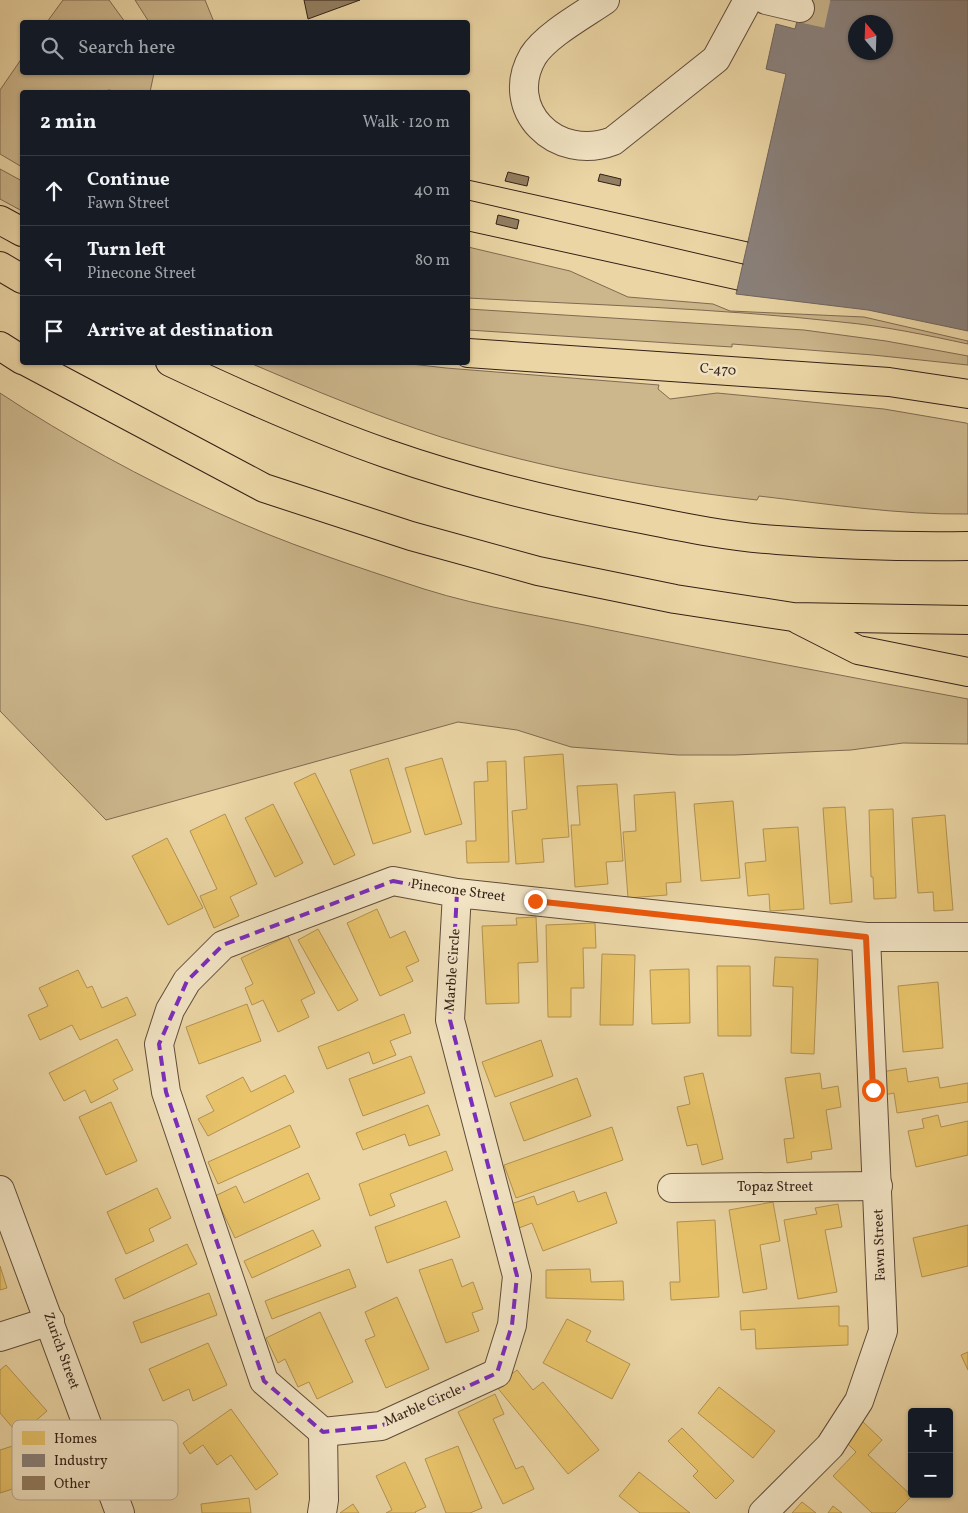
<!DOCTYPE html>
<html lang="en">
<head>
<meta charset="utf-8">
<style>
	:root { --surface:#171b24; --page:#242831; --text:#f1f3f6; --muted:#9ea1a6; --line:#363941 }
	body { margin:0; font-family:Vollkorn,serif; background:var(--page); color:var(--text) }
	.controls { position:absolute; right:15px; bottom:15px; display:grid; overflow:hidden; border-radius:5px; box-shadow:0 1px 4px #0004 }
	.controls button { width:45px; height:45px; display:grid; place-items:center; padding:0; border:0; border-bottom:1px solid var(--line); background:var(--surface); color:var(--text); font:25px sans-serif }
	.compass { position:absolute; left:848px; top:15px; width:45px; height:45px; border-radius:50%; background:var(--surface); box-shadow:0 1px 4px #0004; rotate:341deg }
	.stop { position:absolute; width:15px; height:15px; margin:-11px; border:4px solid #ea580c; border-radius:50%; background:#fff }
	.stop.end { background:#ea580c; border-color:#fff; box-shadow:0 1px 5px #0008 }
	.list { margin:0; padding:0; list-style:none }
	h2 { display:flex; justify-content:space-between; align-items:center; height:65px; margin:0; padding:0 20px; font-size:21px }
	h2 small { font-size:16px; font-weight:400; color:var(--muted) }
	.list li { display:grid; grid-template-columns:32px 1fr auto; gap:15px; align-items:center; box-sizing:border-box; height:70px; padding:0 20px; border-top:1px solid var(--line) }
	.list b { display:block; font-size:19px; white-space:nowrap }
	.list p { margin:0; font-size:16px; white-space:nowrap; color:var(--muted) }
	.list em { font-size:16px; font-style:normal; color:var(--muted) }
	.icon { flex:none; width:28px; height:28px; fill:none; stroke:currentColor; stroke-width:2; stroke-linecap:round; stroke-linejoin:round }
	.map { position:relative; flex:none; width:968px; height:1513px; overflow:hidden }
	.search { position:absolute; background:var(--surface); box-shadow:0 1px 4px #0004; left:20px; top:20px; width:450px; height:55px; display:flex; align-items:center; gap:12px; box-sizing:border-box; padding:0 18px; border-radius:5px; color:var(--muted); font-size:19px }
	.panel { position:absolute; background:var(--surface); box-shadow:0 1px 4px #0004; left:20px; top:90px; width:450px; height:275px; border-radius:5px }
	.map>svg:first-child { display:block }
	.green { fill:#ccb68c; stroke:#7f6a51 }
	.homes { fill:#e9c46a; stroke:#b29251 }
	.industry { fill:#8a817c; stroke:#70645d; fill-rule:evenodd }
	.building { fill:#927e60; stroke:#321f16 }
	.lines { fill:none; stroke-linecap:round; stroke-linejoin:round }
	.minor-tunnel { stroke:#c6b188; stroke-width:28; stroke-dasharray:28 14; stroke-linecap:butt }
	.minor-casing { stroke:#604c3a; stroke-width:30 }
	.highway-casing { stroke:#321f16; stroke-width:30 }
	.minor { stroke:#f2e4c4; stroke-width:28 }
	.highway { stroke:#ebd5a4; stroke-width:28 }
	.tram { stroke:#321f16; stroke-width:1 }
	.route { stroke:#ea580c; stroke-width:6 }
	.marked { fill:none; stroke:#7b2cbf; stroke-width:4; stroke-dasharray:10 6; stroke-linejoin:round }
	.labels { text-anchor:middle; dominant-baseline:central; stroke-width:5; stroke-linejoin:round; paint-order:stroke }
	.street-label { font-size:14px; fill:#321f16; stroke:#f2e4c4 }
	.key { fill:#f2e4c4; stroke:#b8a990; stroke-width:1 }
	.key-label { font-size:14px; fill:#321f16 }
</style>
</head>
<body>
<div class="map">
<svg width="968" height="1513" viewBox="0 0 968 1513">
	<rect width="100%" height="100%" fill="#ebd5a4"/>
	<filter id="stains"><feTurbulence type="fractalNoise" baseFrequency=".004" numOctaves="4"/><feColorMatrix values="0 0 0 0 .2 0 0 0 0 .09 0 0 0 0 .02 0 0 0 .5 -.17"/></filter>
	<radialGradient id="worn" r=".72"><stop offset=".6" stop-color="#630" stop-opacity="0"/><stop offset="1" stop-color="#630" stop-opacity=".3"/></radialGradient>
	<g class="green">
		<path d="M63,0H109L125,22H47Z"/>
		<path d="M135,0H205L214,22H149Z"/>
		<path d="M22,58V72L154,73L150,92H119L109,90L100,92H22V167L0,154V90Z"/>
		<path d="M0,169L22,181V211L0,199Z"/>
		<path d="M468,247L570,271L628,297L713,304L730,311L864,317L968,341V344C926,335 884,326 841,322C717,308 592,305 468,298Z"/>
		<path d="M468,309L804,330L886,341L968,356V365L873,355L732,344V347L468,330Z"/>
		<path d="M250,363L394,362L446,368L659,385L658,389L670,399L717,393L884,409L966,423L968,424V514C898,515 828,504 759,496L757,500C650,488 544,469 441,437C376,416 313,390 250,363Z"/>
		<path d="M0,393C66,437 144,479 216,512C283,543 354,566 424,589C484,608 548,617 609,630C729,654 848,677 968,699V744L903,743L851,750L735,755H678L571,747L517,730L458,722L106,820L0,711Z"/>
	</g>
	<g class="homes">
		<path d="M563,754L569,837L542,839L544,862L516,864L512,811L527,809L524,757Z"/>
		<path d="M388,758L411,832L373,844L350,770Z"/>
		<path d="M442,758L462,824L425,835L405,768Z"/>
		<path d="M506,761L509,862L467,863L466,841H476L474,782L488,781L487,762Z"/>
		<path d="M315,773L355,855L334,865L294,783Z"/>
		<path d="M617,784L623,861L606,862L608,884L575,887L571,825H580L577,786Z"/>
		<path d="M675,792L681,882L666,883L667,895L628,898L623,832L636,831L634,795Z"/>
		<path d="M733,801L740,878L701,881L694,804Z"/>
		<path d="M273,804L303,863L275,877L245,818Z"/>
		<path d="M845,807L852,902L830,904L823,808Z"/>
		<path d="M893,809L896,898L874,899L873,877H871L869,810Z"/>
		<path d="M225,814L257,884L230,897L239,916L214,928L200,896L217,889L190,831Z"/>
		<path d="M945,815L953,910L934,911L933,892L918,893L912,818Z"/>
		<path d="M798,827L804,909L770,911L769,894L748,896L745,863L766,861L763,829Z"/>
		<path d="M167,838L203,908L168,925L132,856Z"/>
		<path d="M377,909L390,938L405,931L419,961L406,967L413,981L380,996L347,923Z"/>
		<path d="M536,917L538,962L518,963L519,1003L486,1004L482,926L517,925L516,918Z"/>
		<path d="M595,923L596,948H583L584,988H571V1017H548L546,925Z"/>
		<path d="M318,929L358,1000L338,1011L298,940Z"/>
		<path d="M288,936L315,993L301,1000L309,1017L278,1032L263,1000L252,1005L245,988L253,984L241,958Z"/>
		<path d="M602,954L635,955L633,1025H600Z"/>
		<path d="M775,957L818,959L814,1054L791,1053L793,987L773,986Z"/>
		<path d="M717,966H750L751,1036H718Z"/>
		<path d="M689,969L690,1023L652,1024L650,970Z"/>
		<path d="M78,970L87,988L92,986L102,1008L127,997L136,1015L80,1040L72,1025L40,1040L28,1015L48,1006L39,988Z"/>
		<path d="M938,982L943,1048L903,1052L898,986Z"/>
		<path d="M247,1004L261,1041L199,1064L186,1027Z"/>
		<path d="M404,1014L411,1033L390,1041L396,1055L373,1064L369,1052L327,1069L318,1047Z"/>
		<path d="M117,1039L133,1070L113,1080L118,1089L91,1103L85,1090L64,1101L49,1073Z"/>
		<path d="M541,1040L553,1076L495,1097L482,1062Z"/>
		<path d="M411,1056L425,1093L363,1116L349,1079Z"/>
		<path d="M906,1068L908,1082L938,1077L940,1088L968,1083V1102L897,1113L894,1093L884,1095L881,1072Z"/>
		<path d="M703,1073L723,1159L702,1165L697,1144L687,1146L677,1107L690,1104L684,1077Z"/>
		<path d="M820,1073L822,1089L838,1086L841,1107L826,1110L832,1149L811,1152L812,1159L787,1163L784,1139L794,1138L785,1078Z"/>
		<path d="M285,1075L294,1092L208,1136L198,1119L214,1111L206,1096L243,1077L251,1092Z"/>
		<path d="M577,1078L591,1116L524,1141L510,1103Z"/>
		<path d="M111,1102L137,1161L106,1175L79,1117Z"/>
		<path d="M428,1105L440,1135L409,1146L405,1134L363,1150L356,1133Z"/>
		<path d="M938,1115L941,1127L968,1121V1155L916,1167L908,1131L924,1128L922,1119Z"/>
		<path d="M290,1125L300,1147L218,1184L208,1162Z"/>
		<path d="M612,1127L623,1160L516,1198L504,1165Z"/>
		<path d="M446,1151L453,1170L390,1194L395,1206L370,1216L359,1184Z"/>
		<path d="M308,1173L320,1199L235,1238L215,1196L236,1186L244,1203Z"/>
		<path d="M157,1188L171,1218L149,1229L154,1241L126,1254L107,1212Z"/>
		<path d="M574,1191L578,1202L606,1192L617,1223L543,1251L532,1223L519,1228L511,1204L534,1196L537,1205Z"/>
		<path d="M446,1201L460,1237L387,1263L375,1227Z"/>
		<path d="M773,1202L780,1241L760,1245L767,1289L743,1293L729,1210Z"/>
		<path d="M838,1204L842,1227L825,1230L837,1292L798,1299L784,1220L817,1214L815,1208Z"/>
		<path d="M715,1220L719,1297L671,1300L670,1282H680L677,1222Z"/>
		<path d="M968,1225V1266L922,1277L913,1238Z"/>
		<path d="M313,1230L321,1246L252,1278L244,1261Z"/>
		<path d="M187,1244L197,1264L124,1299L115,1279Z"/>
		<path d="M452,1259L462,1287L473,1282L483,1309L472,1313L479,1331L446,1343L419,1270Z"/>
		<path d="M0,1266L7,1288L0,1290Z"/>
		<path d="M349,1269L356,1287L272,1319L265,1301Z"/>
		<path d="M590,1269L591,1282L623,1281L624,1300L546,1298V1270Z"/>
		<path d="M209,1293L217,1315L141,1343L133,1322Z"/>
		<path d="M397,1297L429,1369L386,1388L365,1340L375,1336L365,1312Z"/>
		<path d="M839,1306V1326H848V1345L756,1349L755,1329L741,1330L740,1311Z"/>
		<path d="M320,1312L353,1382L317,1399L309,1382L298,1387L285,1359L278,1363L266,1338Z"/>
		<path d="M567,1319L591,1331L586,1341L630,1364L612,1399L543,1363Z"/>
		<path d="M208,1343L227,1385L193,1401L189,1389L163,1401L149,1369Z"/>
		<path d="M968,1352V1370L961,1355Z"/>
		<path d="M6,1365L47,1411L19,1435L0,1413V1370Z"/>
		<path d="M517,1370L533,1390L543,1382L599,1450L568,1474L496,1386Z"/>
		<path d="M719,1387L775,1431L753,1458L698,1413Z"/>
		<path d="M495,1394L504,1414L493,1419L516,1469L523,1466L534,1489L503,1504L458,1412Z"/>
		<path d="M231,1409L278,1474L256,1490L231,1455L217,1465L203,1445L190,1454L183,1443Z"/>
		<path d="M862,1421L882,1440L868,1455L912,1496L895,1513H872L833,1476L856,1452L844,1440Z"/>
		<path d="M682,1428L734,1481L716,1499L693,1476L698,1471L668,1441Z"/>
		<path d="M63,1430L75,1469L0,1493V1450Z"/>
		<path d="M458,1446L482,1508L470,1513H446L425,1459Z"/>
		<path d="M405,1462L426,1507L415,1512L416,1513H386L392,1510L376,1476Z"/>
		<path d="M639,1472L690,1513H640L619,1496Z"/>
		<path d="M249,1498L251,1513H202L201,1504Z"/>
		<path d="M802,1502L816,1513H792Z"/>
		<path d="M353,1504L359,1513H340Z"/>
		<path d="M833,1506L842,1513H828Z"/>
	</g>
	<path class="industry" d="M802,0H968V331L868,310L736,294L786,74L766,69L776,24L795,29ZM856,22H886V52H856Z"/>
	<g class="building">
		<path d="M304,0H360L308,19Z"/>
		<path d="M508,172L529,177L527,186L505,181Z"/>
		<path d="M600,174L621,179L620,186L598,181Z"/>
		<path d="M498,215L519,220L517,229L496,224Z"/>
	</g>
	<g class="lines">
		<path class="minor-tunnel" d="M800,8L832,15"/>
		<defs>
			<g id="minor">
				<path d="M605,0C585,14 546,35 533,56C502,109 556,163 613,141L716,59L748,0"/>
				<path d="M766,0L800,8"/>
				<path d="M457,893L450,1020L517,1276L512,1325L497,1373L381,1426L323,1432L264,1381L166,1092L159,1044L170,1010L187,981L223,945L393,881L457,893L866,937H968"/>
				<path d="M672,1188L878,1186"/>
				<path d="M0,1190L120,1513"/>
				<path d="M0,1337L50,1321"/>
				<path d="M322,1513L324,1500L323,1432"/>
				<path d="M763,1513L830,1446L859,1401L883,1331L866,937"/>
			</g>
			<g id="highway">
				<path d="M0,220L22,232"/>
				<path d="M0,266L22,279"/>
				<path d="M0,346L22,360"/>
				<path d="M468,353L889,382L968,394"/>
				<path d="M27,362L264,488L411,536L538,571L675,599L793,617L968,620"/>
				<path d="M170,362C242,396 313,428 388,454C471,483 556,503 642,519C686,528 731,537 777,540C841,545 904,547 968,546"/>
				<path d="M799,620L858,650L968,672"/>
			</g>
		</defs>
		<use href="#minor" class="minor-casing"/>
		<use href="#highway" class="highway-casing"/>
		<use href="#minor" class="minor"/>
		<use href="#highway" class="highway"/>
		<g class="tram">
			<path d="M468,180L748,242"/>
			<path d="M468,200L743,264"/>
			<path d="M468,231L737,290"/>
		</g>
	</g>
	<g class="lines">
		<path class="route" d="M535,901L866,937L873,1090"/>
	</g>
	<path class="marked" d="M393,881L457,893L450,1020L517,1276L512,1325L497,1373L381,1426L323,1432L264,1381L166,1092L159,1044L187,981L223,945Z"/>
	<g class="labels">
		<g class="street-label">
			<text transform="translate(718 370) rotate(4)">C-470</text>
			<text transform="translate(458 891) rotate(8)">Pinecone Street</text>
			<text transform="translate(453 970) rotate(-86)">Marble Circle</text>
			<text x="775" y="1187">Topaz Street</text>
			<text transform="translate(880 1245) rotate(-92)">Fawn Street</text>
			<text transform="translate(61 1351) rotate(70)">Zurich Street</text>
			<text transform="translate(423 1406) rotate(-24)">Marble Circle</text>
		</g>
	</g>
	<rect x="12" y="1420" width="166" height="80" rx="8" class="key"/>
	<rect x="22" y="1431" width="23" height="14" fill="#e9c46a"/>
	<rect x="22" y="1454" width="23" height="13" fill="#8a817c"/>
	<rect x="22" y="1476" width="23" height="14" fill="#927e60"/>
	<g class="key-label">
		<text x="54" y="1443">Homes</text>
		<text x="54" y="1465">Industry</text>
		<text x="54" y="1488">Other</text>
	</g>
	<rect width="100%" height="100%" filter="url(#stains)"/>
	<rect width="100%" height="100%" fill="url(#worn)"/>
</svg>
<div class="controls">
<button>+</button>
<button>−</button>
</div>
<svg class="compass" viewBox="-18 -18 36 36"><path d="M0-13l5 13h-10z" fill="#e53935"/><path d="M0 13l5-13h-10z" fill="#9ea1a6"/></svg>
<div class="stop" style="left:873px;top:1090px"></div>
<div class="stop end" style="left:535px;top:901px"></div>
<div class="search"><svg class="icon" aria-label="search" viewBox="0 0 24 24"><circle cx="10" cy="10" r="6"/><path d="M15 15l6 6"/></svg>Search here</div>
<section class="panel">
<h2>2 min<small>Walk · 120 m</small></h2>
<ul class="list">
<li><svg class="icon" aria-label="ahead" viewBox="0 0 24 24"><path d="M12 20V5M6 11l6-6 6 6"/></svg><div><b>Continue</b><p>Fawn Street</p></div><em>40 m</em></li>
<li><svg class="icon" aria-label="left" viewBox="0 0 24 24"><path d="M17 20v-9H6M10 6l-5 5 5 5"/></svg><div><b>Turn left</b><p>Pinecone Street</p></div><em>80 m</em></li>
<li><svg class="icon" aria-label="arrive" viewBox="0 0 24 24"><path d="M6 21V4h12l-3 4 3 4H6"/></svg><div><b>Arrive at destination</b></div></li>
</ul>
</section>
</div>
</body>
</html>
